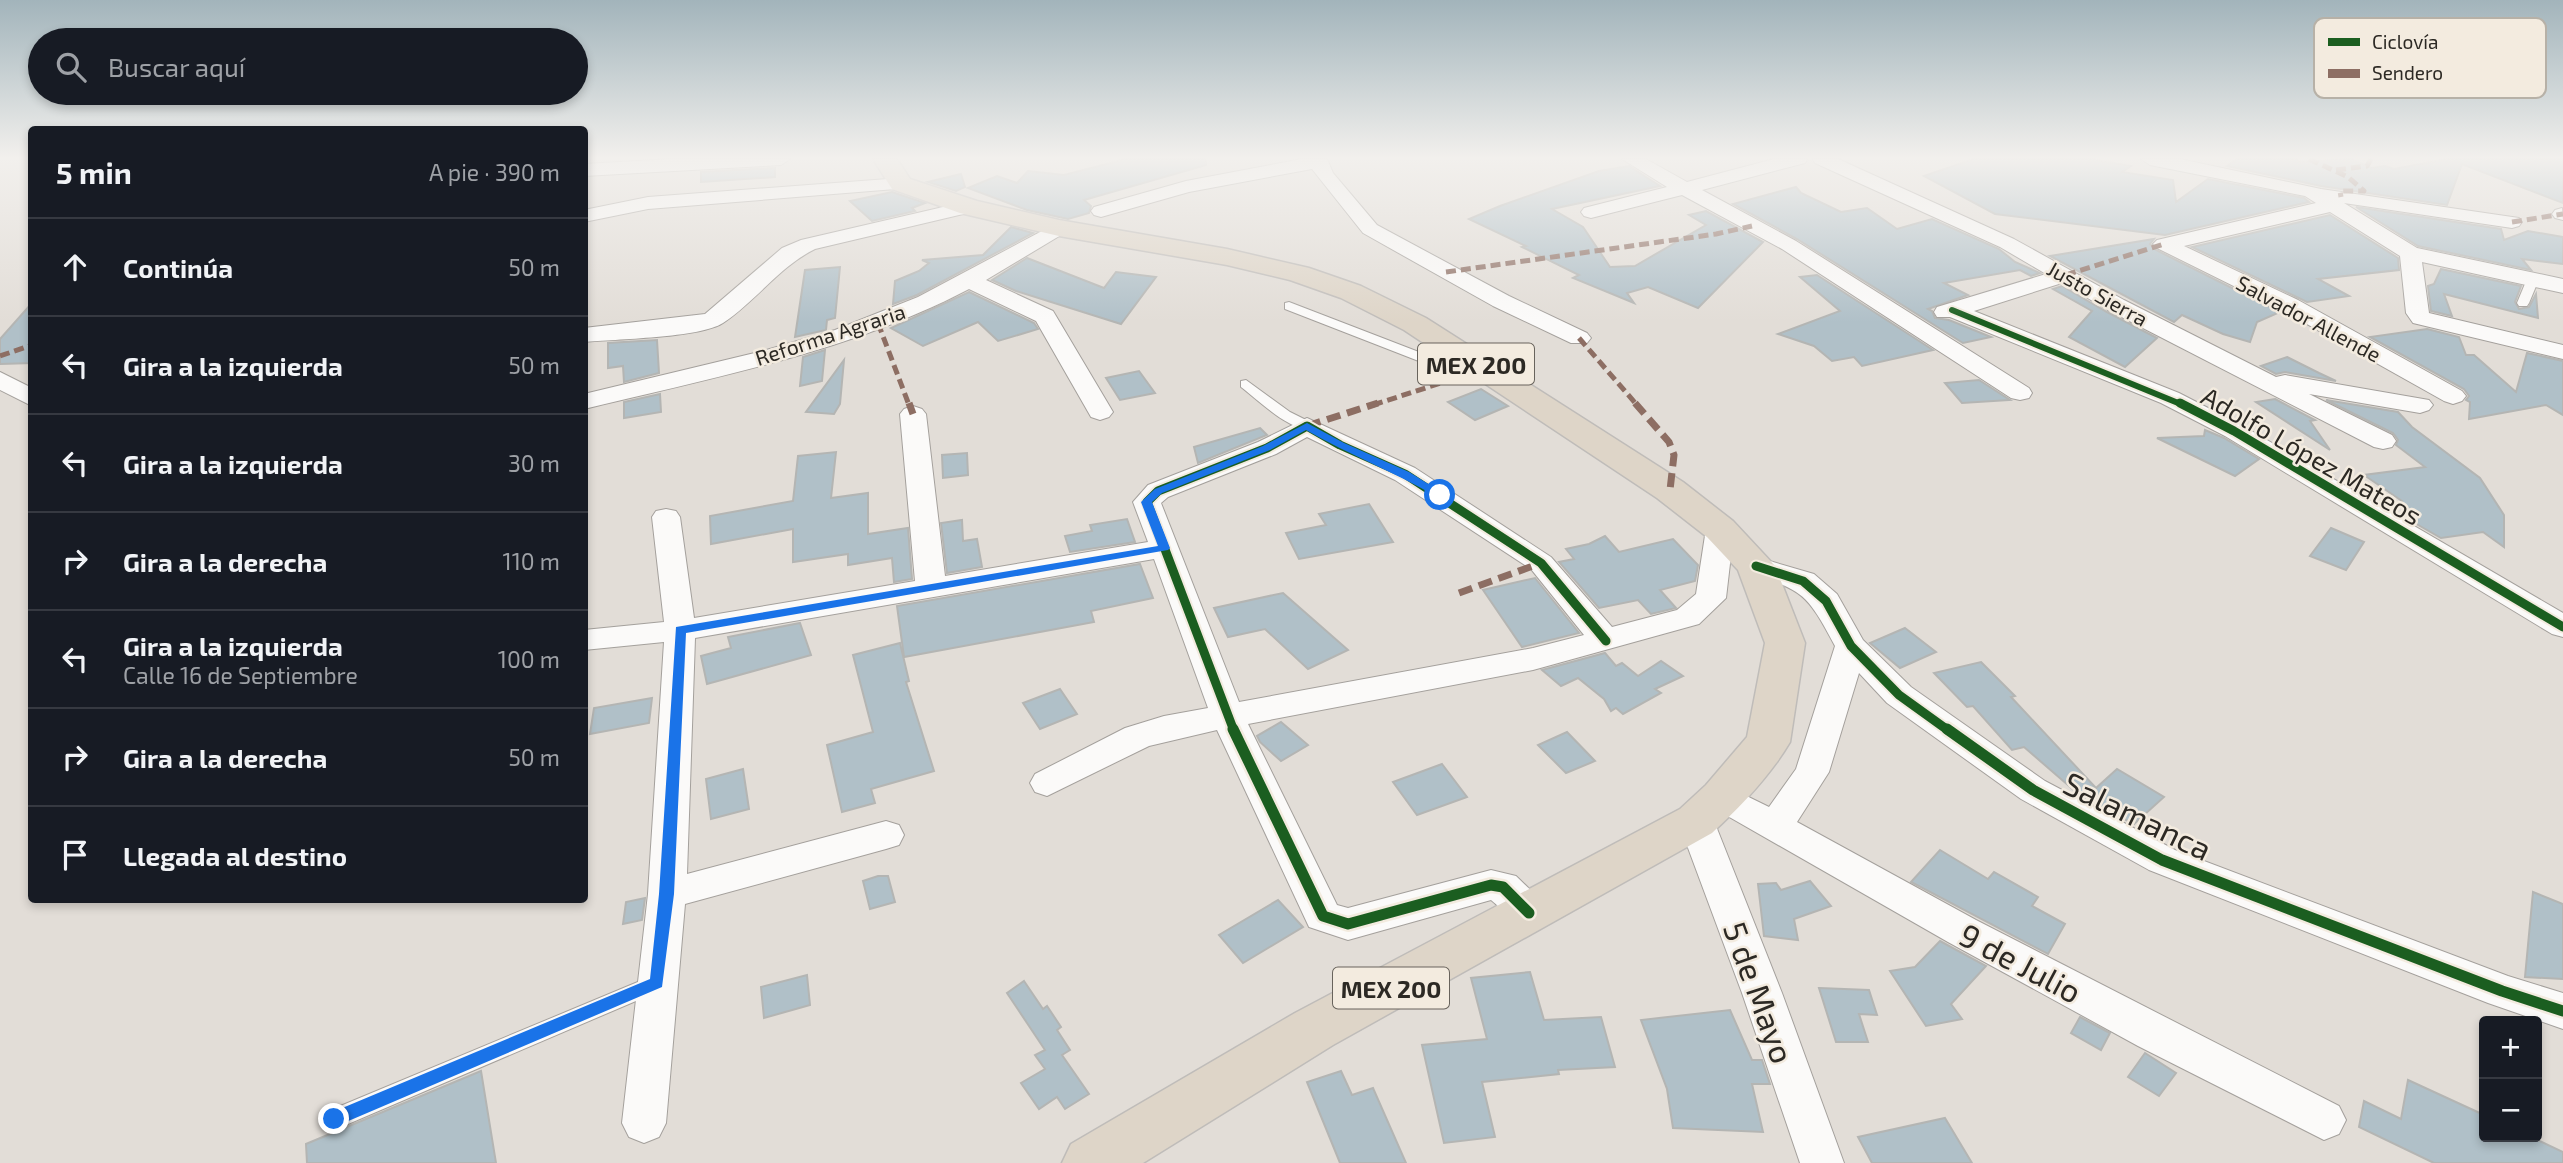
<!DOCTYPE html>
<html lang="es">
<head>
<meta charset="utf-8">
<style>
	:root { --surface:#171b24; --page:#20242c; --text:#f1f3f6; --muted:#9ea1a6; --line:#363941 }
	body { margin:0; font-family:"Exo 2",sans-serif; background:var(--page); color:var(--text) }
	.controls { position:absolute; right:21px; bottom:21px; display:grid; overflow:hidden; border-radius:7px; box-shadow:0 4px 10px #0003 }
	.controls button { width:63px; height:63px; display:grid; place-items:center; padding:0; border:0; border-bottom:2px solid var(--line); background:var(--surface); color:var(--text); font:35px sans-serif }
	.stop { position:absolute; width:21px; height:21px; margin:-16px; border:5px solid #1a73e8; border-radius:50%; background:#fff }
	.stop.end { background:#1a73e8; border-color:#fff; box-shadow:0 2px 7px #0008 }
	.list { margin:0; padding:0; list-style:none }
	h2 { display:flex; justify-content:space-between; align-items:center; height:91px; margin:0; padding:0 28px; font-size:30px }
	h2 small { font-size:23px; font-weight:400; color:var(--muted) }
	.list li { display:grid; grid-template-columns:46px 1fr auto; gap:21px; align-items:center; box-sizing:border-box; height:98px; padding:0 28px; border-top:2px solid var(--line) }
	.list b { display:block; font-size:26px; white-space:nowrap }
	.list p { margin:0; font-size:23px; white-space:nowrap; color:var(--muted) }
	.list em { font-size:23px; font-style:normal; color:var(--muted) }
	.icon { flex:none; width:38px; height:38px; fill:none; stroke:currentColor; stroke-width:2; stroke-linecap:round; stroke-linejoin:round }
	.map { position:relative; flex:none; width:2563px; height:1163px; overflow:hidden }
	.search { position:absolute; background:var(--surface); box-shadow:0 4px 10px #0003; left:28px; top:28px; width:560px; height:77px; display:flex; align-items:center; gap:18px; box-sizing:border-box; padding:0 24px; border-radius:38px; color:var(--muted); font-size:26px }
	.panel { position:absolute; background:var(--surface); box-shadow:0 4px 10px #0003; left:28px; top:126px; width:560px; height:777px; border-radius:7px }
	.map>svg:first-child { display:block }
	.building { fill:#b0c0c8; stroke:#b4b5b3; stroke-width:2 }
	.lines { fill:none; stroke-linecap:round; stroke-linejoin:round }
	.lane-casing { stroke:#a4a09c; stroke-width:2 }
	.street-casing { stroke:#a4a09c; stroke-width:2 }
	.highway-casing { stroke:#bfbcb9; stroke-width:3 }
	.lane { fill:#fbfaf9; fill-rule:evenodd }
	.street { fill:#fbfaf9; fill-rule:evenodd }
	.highway { fill:#ded5c8; fill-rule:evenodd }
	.quiet-far1 { stroke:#8d6e63; stroke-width:5; stroke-dasharray:10 5; stroke-linecap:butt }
	.quiet { stroke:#8d6e63; stroke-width:7; stroke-dasharray:14 7; stroke-linecap:butt }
	.cycleway-far2-casing { stroke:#f3ebdf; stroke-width:10 }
	.cycleway-far1-casing { stroke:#f3ebdf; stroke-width:13 }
	.cycleway-casing { stroke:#f3ebdf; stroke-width:16 }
	.cycleway-far2 { stroke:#1b5e20; stroke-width:6 }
	.cycleway-far1 { stroke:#1b5e20; stroke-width:9 }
	.cycleway { stroke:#1b5e20; stroke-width:11 }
	.route { fill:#1a73e8 }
	.labels { text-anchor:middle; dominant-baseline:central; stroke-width:5; stroke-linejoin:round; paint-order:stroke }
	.far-street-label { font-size:21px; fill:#2c2924; stroke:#f3ebdf }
	.shield { fill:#f3ebdf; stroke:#68635c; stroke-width:2 }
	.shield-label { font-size:24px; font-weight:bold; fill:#2c2924 }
	.street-label { font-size:26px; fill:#2c2924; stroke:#f3ebdf }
	.near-street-label { font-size:32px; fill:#2c2924; stroke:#f3ebdf }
	.key { fill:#f3ebdf; stroke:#b7b1a7; stroke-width:2 }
	.key-label { font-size:19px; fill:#2c2924 }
</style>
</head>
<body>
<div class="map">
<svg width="2563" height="1163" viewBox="0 0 2563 1163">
	<rect width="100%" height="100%" fill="#e2ddd7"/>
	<g class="building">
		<path d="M1126,159H1205L1206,165L1084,200L1091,206L1089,213L1068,219L1027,210L968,188L997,176L1017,183L1028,171L1064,175Z"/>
		<path d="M1974,159H2090L2131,166L2122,172L2173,180L2176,202L2208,179L2304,198L2309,202L2165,235L1995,214L1924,176Z"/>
		<path d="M2237,159H2296L2299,162L2352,159L2371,168L2385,166L2394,169L2447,159H2563V203L2462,164L2447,205L2321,186L2227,166Z"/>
		<path d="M1629,166L1660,186L1552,209L1583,227L1610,267L1635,266L1706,225L1689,215L1706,211L1763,242L1698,308L1648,287L1627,293L1634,303L1573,278L1579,275L1522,247L1526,246L1469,219L1500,206L1599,171Z"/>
		<path d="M775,168V177L701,182V172Z"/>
		<path d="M961,174L965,187L956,191L928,182Z"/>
		<path d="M1796,187L1801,193L1841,212L1867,208L1897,229L1932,219L1999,249L2015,262L2040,273L2031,276L2020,270L1944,283L1968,295L1928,309L1932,311L1935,318L1949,320L1991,337L1963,343L1797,239L1733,204Z"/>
		<path d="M892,192L925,203L912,208L915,211L872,221L850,201Z"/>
		<path d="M2356,207L2501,229L2504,240L2528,231L2563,237V264L2522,259L2531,270L2418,246Z"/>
		<path d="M2330,215L2398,258L2399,270L2318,279L2349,296L2307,302L2192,247Z"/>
		<path d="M1011,227L1033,233L917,295L893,304L895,281L919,271L929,263L922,260L983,255Z"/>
		<path d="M2154,239L2150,244L2156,250L2280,312L2257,322L2250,342L2223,334L2182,315L2174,322L2050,256Z"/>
		<path d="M1027,258L1104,288L1116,272L1156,277L1121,324L1016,291L992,280Z"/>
		<path d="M840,267L835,318L827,320L826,330L795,337L805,270Z"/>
		<path d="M2441,269L2521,286L2515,302L2519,309L2529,307L2536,294L2538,318L2444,294L2452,316L2431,311L2428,286L2434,284Z"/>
		<path d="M1817,275L1933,350L1862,366L1854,357L1832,361L1814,346L1778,334L1840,311L1800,277Z"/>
		<path d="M2062,286L2107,312L2157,338L2125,367L2069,337L2092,311L2053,289Z"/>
		<path d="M969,292L1034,323L1038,329L998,341L978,322L923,346L891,328Z"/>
		<path d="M32,303V363L0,364V339Z"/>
		<path d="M2427,329L2459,337L2466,355H2474L2516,392L2527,353L2563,361V415L2546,405L2469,419L2470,402L2466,400L2469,396L2464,389L2370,337Z"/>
		<path d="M657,340L659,373L624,382L623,366L608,368V343Z"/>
		<path d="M825,350L822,381L800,386L803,357Z"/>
		<path d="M2287,357L2319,373L2336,381L2285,372L2276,374L2261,366Z"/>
		<path d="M844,360L840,404L834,414L806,412Z"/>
		<path d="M1139,371L1155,393L1120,400L1106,378Z"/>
		<path d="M1979,380L2010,400L1962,403L1945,383Z"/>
		<path d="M1481,389L1508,406L1475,420L1448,402Z"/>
		<path d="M660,394L661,412L624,418V402Z"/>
		<path d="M2275,399L2315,420L2310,421L2330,450L2256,402Z"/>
		<path d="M2326,400L2398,412L2412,427L2480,478L2504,515V547L2483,532L2441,538L2406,518L2415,517L2400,505L2402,501L2364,475L2425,467L2396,445L2398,440L2393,433Z"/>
		<path d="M1260,428L1267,435L1198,463L1194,447Z"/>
		<path d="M2205,430L2224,438L2259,459L2235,476L2157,438L2204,436Z"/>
		<path d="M836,452L831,498L868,493V534L908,528L912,579L894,582L892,558L848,565V554L793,562V529L711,544L710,516L793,501L798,456Z"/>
		<path d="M967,453L968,475L943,478L942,455Z"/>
		<path d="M1369,504L1393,542L1299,559L1286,533L1326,525L1319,514Z"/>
		<path d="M1127,519L1135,542L1070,552L1065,536L1092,531L1090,525Z"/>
		<path d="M962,520L963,541L977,539L982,567L947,573L941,523Z"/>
		<path d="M2331,528L2364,542L2346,570L2310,556Z"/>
		<path d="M1605,536L1619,552L1673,539L1698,565L1695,581L1660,590L1676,608L1651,614L1638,600L1599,608L1559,562L1574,559L1566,549L1589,544Z"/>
		<path d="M1140,564L1153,598L1091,611L1094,622L904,657L897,606Z"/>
		<path d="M1535,578L1579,633L1522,647L1483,590Z"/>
		<path d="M1283,593L1348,650L1308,669L1265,629L1228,637L1214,608Z"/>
		<path d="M800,623L811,655L707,684L701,656L731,648L728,637Z"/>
		<path d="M1905,628L1936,652L1900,668L1870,643Z"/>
		<path d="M900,643L909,681L906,682L934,771L871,789L875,803L842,812L827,745L873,732L853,655Z"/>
		<path d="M1605,653L1616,666L1622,663L1638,676L1661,661L1683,676L1655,689L1661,693L1623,714L1616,708L1611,711L1604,699L1578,678L1561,686L1542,670Z"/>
		<path d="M1981,662L2015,696L2011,697L2096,788L2117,769L2164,797L2134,824L2084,799L2024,747L2012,750L1973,706L1967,707L1934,673Z"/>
		<path d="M1060,689L1077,714L1040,729L1023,703Z"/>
		<path d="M652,698L649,723L590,734L594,708Z"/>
		<path d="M1281,722L1308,745L1281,761L1260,742L1257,736Z"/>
		<path d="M1567,732L1595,761L1566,773L1538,745Z"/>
		<path d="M1442,764L1467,797L1417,815L1393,782Z"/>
		<path d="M743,769L749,809L711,819L706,779Z"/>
		<path d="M1940,850L1988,879L1994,872L2038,897L2032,906L2065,924L2048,954L1911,882Z"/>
		<path d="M878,876H888L895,902L870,909L863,881Z"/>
		<path d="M1810,881L1831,906L1794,919L1798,940L1764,936L1758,884L1776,883L1781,890Z"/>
		<path d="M2533,892L2563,904V979L2525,977Z"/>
		<path d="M645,898L642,920L623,924L626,902Z"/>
		<path d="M1278,900L1303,927L1243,963L1219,935Z"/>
		<path d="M1940,941L1986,966L1951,1004L1962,1019L1926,1026L1890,971L1915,967Z"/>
		<path d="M1530,972L1544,1020L1601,1017L1615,1067L1558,1070L1559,1074L1482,1082L1495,1137L1444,1143L1422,1045L1487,1039L1471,978Z"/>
		<path d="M807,975L810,1005L764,1018L761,987Z"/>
		<path d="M1024,981L1043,1009L1047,1006L1061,1027L1057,1030L1070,1050L1062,1055L1089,1094L1065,1109L1057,1097L1039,1109L1021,1083L1045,1069L1035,1055L1045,1050L1007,993Z"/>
		<path d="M1819,988L1869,990L1877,1015L1859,1014L1868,1042H1836Z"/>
		<path d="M1730,1010L1752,1060H1762L1770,1084H1752L1763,1132L1673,1128L1667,1089L1641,1020Z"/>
		<path d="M2080,1017L2110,1033L2101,1050L2071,1033Z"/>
		<path d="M2145,1053L2176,1073L2159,1096L2128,1077Z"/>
		<path d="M481,1071L496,1163H307L306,1144Z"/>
		<path d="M1341,1071L1352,1095L1373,1088L1406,1163H1340L1307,1082Z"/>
		<path d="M2408,1080L2484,1115V1137H2531L2563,1152V1163H2434L2359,1127L2364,1101L2401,1119Z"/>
		<path d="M1945,1118L1972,1163H1872L1858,1137Z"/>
	</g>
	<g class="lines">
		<defs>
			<g id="lane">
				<path d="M2533,276L2539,279L2529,303L2527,306H2519L2517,303L2527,279Z"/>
				<path d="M1289,302L1437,359L1476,364L1482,368L1476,372L1429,365L1285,309V303Z"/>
				<path d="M1246,380L1290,412L1312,423L1314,426L1312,429C1291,433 1257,399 1241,387V381Z"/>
				<path d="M657,974L664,977L668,983L664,989L334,1130L326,1126L322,1119L326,1112Z"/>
			</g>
			<g id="street">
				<path d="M673,159H790L781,165L584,176V164Z"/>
				<path d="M1302,159H1327L1333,173L1377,225L1509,296L1587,333L1591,338L1587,343H1571L1493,306L1363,233L1312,169L1189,192L1101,217L1094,215L1091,211L1094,207L1186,181Z"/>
				<path d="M1622,159H1646L1687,182L1774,159H1807L1805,163L1702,190L1796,241L2029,388L2032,393L2029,398L2020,400L2011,398L1782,249L1682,195L1591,218L1584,216L1581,212L1584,208L1667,187Z"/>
				<path d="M1813,159H1838L2014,239L2124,300L2276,377L2285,375L2429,400L2433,405L2429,410L2420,413L2309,394L2392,435L2396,441L2392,447L2383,449L2374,447L2108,310L2062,283L1974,311L2179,393L2243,426L2563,613V637L2552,634L2225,436L2161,403L1950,317H1937L1934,312L1937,307L2046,274L2000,247L1815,163Z"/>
				<path d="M2141,159H2180L2321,189L2519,218L2522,222L2519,226L2512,228L2344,203L2417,248L2563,279V293L2422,262L2429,313L2563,345V359L2413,323L2406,313L2400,256L2330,212L2184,246L2298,300L2462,391L2466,396L2462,401L2453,404L2444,401L2282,310L2157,248L2153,244L2157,240L2316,203L2305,196L2150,165Z"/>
				<path d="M901,178L911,184L908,188L648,209L584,222V210L648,197Z"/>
				<path d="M969,201L976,203L979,207L976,211L815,249C779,267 756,301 723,323C700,338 615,339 584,342V328L705,314L782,248L801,240Z"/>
				<path d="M2562,208L2563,220L2555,218L2552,214L2555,210Z"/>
				<path d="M1059,222L1066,224L1069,228L1066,232L986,280L1053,311L1113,412L1109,417L1100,420L1091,417L1036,321L969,289C849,352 715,377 584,409V394L763,351L835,330L918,297Z"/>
				<path d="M0,372L32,388V406L0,390Z"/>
				<path d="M913,406L922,409L926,414L945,576L1148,542L1133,502L1148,485L1258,442L1307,418L1415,468L1551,557L1612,627L1677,610L1696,594L1706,529L1710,523L1720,520L1730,523L1734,529L1726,598L1699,624L1533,670L1248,724L1337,905L1348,908L1491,870L1516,876L1543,902L1548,913L1543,924C1514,933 1510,915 1491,900L1348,940L1309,927L1217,730L1149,746L1047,796L1035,792L1030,783L1035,774L1125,728L1164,716L1208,708L1154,559L695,638L687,874L886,821L899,825L904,835L899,845L886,849L685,904L666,1123L659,1137L644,1143L629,1137L622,1123L648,894L664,642L584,650V630L664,622L652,517L656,511L666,509L676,511L680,517L694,618L915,581L900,414L904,409ZM1307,437L1395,480L1531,569L1584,635L1533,648L1239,702L1161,503L1168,497L1276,454Z"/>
				<path d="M1756,557L1814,574L1837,594L1863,640L1911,687L2045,781L2175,850L2508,976L2563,993V1029L2488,1003L2149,870L2021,799L1887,703L1859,673L1829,772L1797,822L1976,920L2339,1106L2346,1120L2339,1134L2324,1140L2138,1046L1948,942L1710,806L1704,797L1710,788L1722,784L1769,807L1796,769L1835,646C1806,592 1804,591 1746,572L1741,566L1746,560Z"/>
				<path d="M1696,807L1709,811L1714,821L1782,993L1844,1163H1800L1742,993L1678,821L1683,811Z"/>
			</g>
			<path id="highway" d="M873,159H897L910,179L977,201L1059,220L1227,249L1309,268L1361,286L1426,318L1683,482L1733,521L1775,566L1805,643L1790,742C1770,776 1741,806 1712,833L1333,1045L1143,1163H1062L1071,1144L1295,1013L1680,809L1706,785L1747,737L1765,643L1738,570L1707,537L1657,498L1404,330L1341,298L1290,280L1227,265L1059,236L960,213L892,189Z"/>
		</defs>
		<use href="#lane" class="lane-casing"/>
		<use href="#street" class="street-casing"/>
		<use href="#highway" class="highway-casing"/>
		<use href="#lane" class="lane"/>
		<use href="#street" class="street"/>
		<use href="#highway" class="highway"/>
		<g class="quiet-far1">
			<path d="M2309,159L2348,177L2364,191H2340L2341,197"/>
			<path d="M2336,170L2367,166L2371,159"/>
			<path d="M2512,222L2563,214"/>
			<path d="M1446,272L1716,234L1752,226"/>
			<path d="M2066,275L2164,244"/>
			<path d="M878,323L909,405"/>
			<path d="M1579,338L1637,405"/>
			<path d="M0,356L32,345"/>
			<path d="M1373,405L1484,369"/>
		</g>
		<g class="quiet">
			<path d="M909,403L913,414"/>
			<path d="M1635,403L1669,442L1674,455L1670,490"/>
			<path d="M1307,426L1378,403"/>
			<path d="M1459,593L1541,563"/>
		</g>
		<defs>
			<path id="cycleway-far2" d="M1952,310L2183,405"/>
			<g id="cycleway-far1">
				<path d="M2180,403L2234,431L2563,627"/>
				<path d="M1756,566L1803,581L1826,601L1851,646L1899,695L1949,731"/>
				<path d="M1234,731L1147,502L1158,491L1267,448L1307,426L1340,445L1405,474L1541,563L1606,641"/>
			</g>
			<g id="cycleway">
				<path d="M1233,729L1323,916L1348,924L1491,885L1503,887L1529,913"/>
				<path d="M1947,729L2033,790L2162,860L2502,991L2563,1011"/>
			</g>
		</defs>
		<use href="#cycleway-far2" class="cycleway-far2-casing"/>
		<use href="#cycleway-far1" class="cycleway-far1-casing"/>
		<use href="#cycleway" class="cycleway-casing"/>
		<use href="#cycleway-far2" class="cycleway-far2"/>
		<use href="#cycleway-far1" class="cycleway-far1"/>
		<use href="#cycleway" class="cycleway"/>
	</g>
	<linearGradient id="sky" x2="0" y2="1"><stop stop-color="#a2b4bb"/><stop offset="0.49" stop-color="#f2f0ed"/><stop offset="1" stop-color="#f2f0ed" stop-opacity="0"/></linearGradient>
	<rect width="2563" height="322" fill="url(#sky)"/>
	<path class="route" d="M1307,423L1344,443L1409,472L1446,495L1437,497C1395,472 1349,455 1306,430L1270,450L1162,493L1152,502L1170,548L1168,550L686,633L674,894L662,987L339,1125L334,1127L328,1125L325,1119L328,1114L650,979L659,894L676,627L1158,546L1141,502L1155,489L1263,446Z"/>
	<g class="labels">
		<g class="far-street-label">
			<text transform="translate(2098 293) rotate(29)">Justo Sierra</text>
			<text transform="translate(2309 318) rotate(28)">Salvador Allende</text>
			<text transform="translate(830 334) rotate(-18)">Reforma Agraria</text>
		</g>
		<g class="shield">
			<rect x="1418" y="343.5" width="116" height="41" rx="5"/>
			<rect x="1333" y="967.5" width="116" height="41" rx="5"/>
		</g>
		<g class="shield-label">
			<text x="1476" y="364">MEX 200</text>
			<text x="1391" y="988">MEX 200</text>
		</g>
		<g class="street-label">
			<text transform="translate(2312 455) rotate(30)">Adolfo López Mateos</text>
		</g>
		<g class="near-street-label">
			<text transform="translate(2138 815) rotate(26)">Salamanca</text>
			<text transform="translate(2021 962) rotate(28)">9 de Julio</text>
			<text transform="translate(1760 992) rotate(70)">5 de Mayo</text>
		</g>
	</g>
	<rect x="2314" y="18" width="232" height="80" rx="10" class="key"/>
	<rect x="2328" y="38" width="32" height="8" fill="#1b5e20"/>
	<rect x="2328" y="69" width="32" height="9" fill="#8d6e63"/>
	<g class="key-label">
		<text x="2372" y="49">Ciclovía</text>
		<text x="2372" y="80">Sendero</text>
	</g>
</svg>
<div class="controls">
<button>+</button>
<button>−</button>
</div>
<div class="stop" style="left:1440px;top:495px"></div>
<div class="stop end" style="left:334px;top:1119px"></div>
<div class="search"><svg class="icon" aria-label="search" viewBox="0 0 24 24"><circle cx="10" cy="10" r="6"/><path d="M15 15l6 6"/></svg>Buscar aquí</div>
<section class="panel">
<h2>5 min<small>A pie · 390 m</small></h2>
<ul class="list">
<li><svg class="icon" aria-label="ahead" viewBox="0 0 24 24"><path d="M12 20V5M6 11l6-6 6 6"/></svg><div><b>Continúa</b></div><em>50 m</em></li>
<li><svg class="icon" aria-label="left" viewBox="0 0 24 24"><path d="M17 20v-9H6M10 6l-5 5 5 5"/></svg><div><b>Gira a la izquierda</b></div><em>50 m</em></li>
<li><svg class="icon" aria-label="left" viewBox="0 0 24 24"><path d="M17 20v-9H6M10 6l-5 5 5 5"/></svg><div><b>Gira a la izquierda</b></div><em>30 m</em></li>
<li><svg class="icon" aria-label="right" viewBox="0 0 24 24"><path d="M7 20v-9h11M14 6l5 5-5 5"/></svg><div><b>Gira a la derecha</b></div><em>110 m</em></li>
<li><svg class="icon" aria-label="left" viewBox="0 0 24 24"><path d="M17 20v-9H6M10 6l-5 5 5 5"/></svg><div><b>Gira a la izquierda</b><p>Calle 16 de Septiembre</p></div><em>100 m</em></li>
<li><svg class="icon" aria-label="right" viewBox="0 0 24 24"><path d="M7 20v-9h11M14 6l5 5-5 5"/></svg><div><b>Gira a la derecha</b></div><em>50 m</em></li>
<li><svg class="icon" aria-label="arrive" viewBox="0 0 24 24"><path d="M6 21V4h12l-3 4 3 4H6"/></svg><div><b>Llegada al destino</b></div></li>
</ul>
</section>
</div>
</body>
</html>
